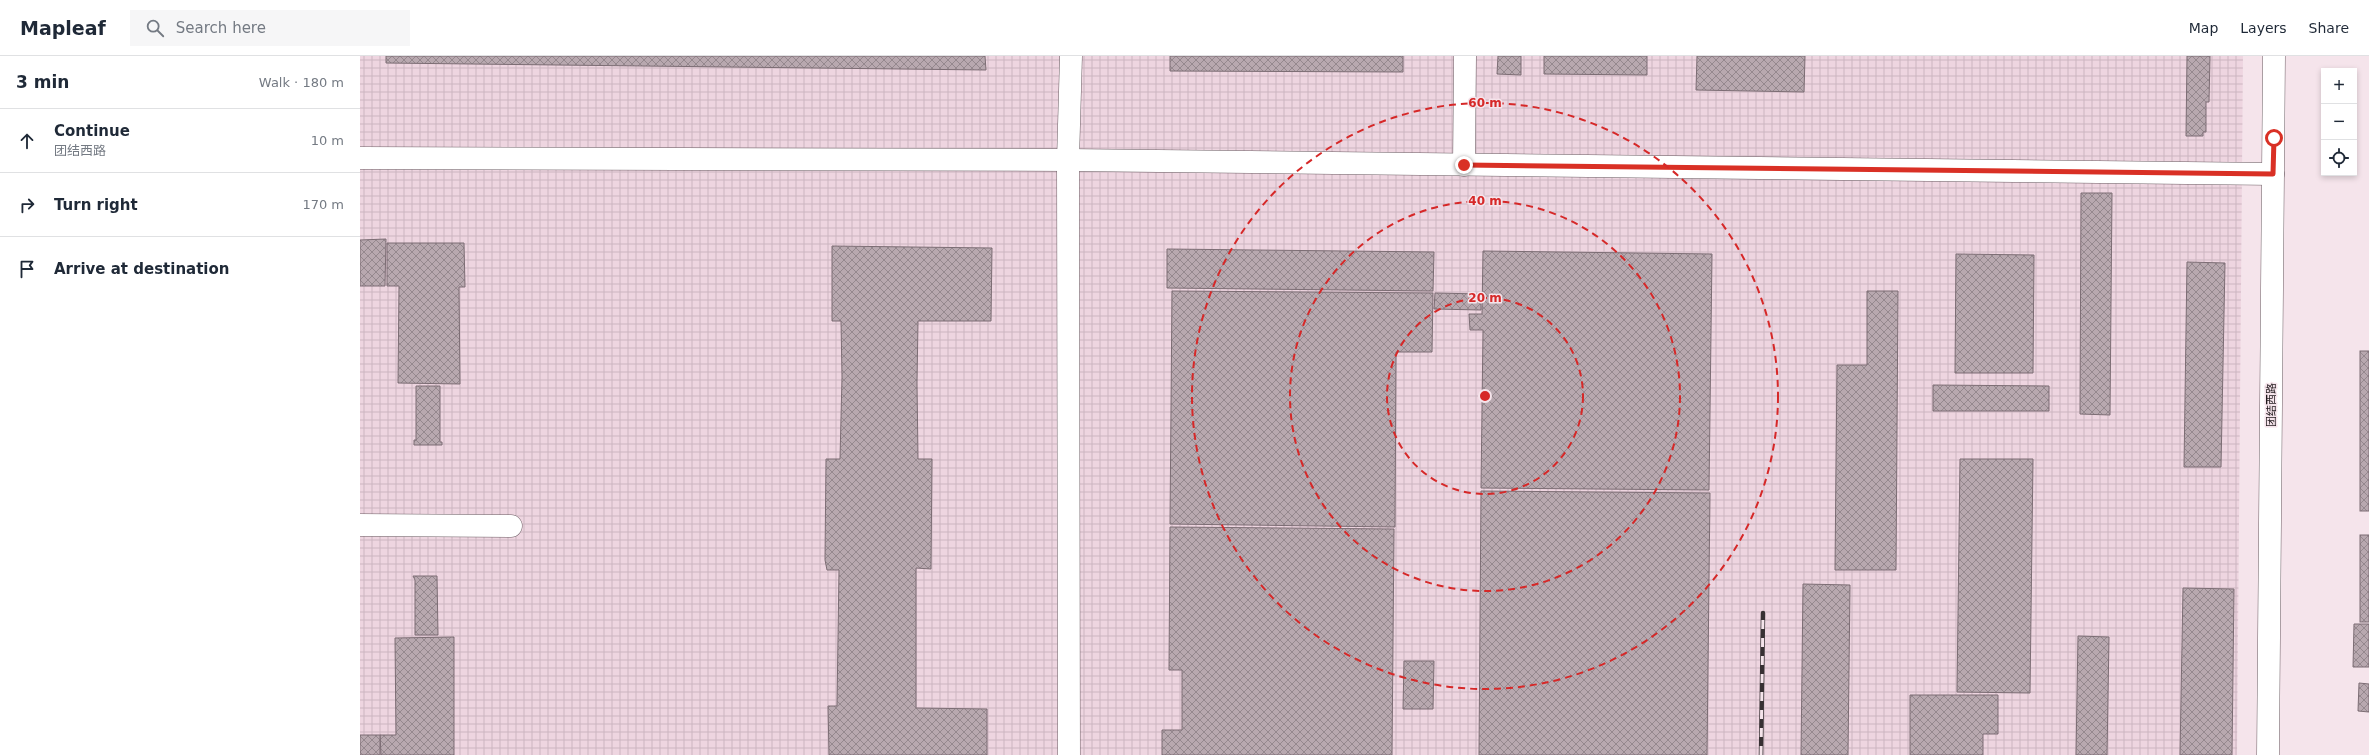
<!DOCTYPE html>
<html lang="en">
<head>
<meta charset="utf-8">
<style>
	:root { --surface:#fff; --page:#f6f6f7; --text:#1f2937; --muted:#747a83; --line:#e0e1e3 }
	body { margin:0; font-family:"DejaVu Sans","Noto Sans SC",sans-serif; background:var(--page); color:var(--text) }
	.controls { position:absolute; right:12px; top:12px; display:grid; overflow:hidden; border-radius:0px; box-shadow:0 2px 6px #0003 }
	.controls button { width:36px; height:36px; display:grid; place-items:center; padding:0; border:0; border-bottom:1px solid var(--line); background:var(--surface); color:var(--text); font:20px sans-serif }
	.stop { position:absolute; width:12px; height:12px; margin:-9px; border:3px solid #d93025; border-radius:50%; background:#fff }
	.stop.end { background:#d93025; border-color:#fff; box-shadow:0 1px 4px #0008 }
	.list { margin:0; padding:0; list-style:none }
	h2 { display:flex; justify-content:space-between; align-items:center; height:52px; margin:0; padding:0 16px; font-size:17px }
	h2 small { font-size:13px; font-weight:400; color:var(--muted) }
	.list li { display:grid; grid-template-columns:26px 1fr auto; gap:12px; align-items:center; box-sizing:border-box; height:64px; padding:0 16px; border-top:1px solid var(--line) }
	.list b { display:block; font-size:15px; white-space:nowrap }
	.list p { margin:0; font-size:13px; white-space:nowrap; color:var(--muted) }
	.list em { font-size:13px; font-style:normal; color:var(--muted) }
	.icon { flex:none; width:22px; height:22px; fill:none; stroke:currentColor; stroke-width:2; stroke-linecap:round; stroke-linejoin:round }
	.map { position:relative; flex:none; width:2009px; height:699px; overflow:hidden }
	header { display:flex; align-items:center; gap:24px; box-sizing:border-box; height:56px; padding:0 20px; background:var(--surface); border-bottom:1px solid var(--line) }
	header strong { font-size:19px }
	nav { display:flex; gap:22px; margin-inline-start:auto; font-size:14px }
	.search { width:280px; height:36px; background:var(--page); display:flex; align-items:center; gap:10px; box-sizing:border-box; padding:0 14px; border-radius:0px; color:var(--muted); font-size:15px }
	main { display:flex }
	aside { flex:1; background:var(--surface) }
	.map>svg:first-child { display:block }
	.industrial { fill:url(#industrial-grid) }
	.building { fill:url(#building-cross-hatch); stroke:#7c6d74 }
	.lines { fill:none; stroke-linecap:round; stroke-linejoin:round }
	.minor-casing { stroke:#6c5e64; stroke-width:23 }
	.minor { stroke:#fff; stroke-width:22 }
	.rail-casing { stroke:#373033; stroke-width:4.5 }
	.rail { stroke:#f5e4eb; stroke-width:3; stroke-dasharray:9; stroke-linecap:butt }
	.route { stroke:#d93025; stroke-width:5 }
	.ring { fill:none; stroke:#d62828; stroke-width:2; stroke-dasharray:7 5 }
	.labels { text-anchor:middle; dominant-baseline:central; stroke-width:3; stroke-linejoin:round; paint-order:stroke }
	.street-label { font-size:11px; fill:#1f191c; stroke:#f5e4eb }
	.centre { fill:#d62828; stroke:#f5e4eb; stroke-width:2 }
	.ring-label { font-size:12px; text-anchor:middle; font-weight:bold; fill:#d62828; stroke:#f5e4eb; stroke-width:3; stroke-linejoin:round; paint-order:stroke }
</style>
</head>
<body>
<header>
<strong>Mapleaf</strong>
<div class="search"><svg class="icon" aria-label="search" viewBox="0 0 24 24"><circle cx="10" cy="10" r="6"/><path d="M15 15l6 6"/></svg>Search here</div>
<nav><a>Map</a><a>Layers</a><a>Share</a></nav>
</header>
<main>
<aside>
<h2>3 min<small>Walk · 180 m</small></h2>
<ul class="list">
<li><svg class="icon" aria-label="ahead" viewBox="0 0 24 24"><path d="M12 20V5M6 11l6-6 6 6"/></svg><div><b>Continue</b><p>团结西路</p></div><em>10 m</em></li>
<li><svg class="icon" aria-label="right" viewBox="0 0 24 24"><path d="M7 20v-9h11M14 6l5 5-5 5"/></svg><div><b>Turn right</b></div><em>170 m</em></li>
<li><svg class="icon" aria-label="arrive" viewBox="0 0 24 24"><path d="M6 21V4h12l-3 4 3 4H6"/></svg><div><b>Arrive at destination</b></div></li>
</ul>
</aside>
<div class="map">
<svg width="2009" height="699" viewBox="0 0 2009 699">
	<defs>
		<pattern id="industrial-grid" width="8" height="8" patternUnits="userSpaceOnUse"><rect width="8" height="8" fill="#eed5e0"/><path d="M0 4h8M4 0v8" fill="none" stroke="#ccb6c0"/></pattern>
		<pattern id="building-cross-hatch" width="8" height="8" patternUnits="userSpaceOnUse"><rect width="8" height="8" fill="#b8a8af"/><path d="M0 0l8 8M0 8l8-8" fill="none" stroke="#95888e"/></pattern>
	</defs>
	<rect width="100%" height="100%" fill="#f5e4eb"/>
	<path class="industrial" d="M0,0H1883L1877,699H0Z"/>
	<g class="building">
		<path d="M26,0H625L626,14L26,7Z"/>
		<path d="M810,0H1043V16L810,15Z"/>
		<path d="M1138,0H1161V19L1137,18Z"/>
		<path d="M1184,0H1287V19L1184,18Z"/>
		<path d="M1337,0H1445L1444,36L1336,34Z"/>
		<path d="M1827,0H1850L1849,46H1846V76H1843V80H1826Z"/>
		<path d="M1721,137H1752L1750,359L1720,358Z"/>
		<path d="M26,183L25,230H0V184Z"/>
		<path d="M27,187H104L105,231H99L100,328L38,327L39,230H27Z"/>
		<path d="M472,190L632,192L631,265H558L557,327L558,403H572L571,513L556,512V652L627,653V699H469L468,650H477L479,514H467L465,504L466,403H480L482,321L481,265H472Z"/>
		<path d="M807,193L1074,196L1073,235L807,232Z"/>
		<path d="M1123,195L1352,198L1349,434L1121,432L1123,274H1110L1109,258H1122Z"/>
		<path d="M1596,198L1674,199L1673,317H1595Z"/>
		<path d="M1827,206L1865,207L1861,411H1824Z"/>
		<path d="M812,235L1073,237L1072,296H1036L1035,471L810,468Z"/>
		<path d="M1507,235H1538L1536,514H1475L1477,309H1507Z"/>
		<path d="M1075,237L1121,238V254L1074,253Z"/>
		<rect x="2000" y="295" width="9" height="160"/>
		<path d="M1573,329L1689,330V355H1573Z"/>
		<path d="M56,330H80V386H82V389H54V384H56Z"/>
		<path d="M1600,403H1673L1670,637L1597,636Z"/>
		<path d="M1121,435L1350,437L1347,699H1119Z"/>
		<path d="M810,471L1034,473L1032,699H802V674H822V614H809Z"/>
		<rect x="2000" y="479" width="9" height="87"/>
		<path d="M53,520H77L78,579H55V524Z"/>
		<path d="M1443,528L1490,529L1488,699H1441Z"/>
		<path d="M1823,532L1874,533L1872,699H1820Z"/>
		<path d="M1994,568H2009V611H1993Z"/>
		<path d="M1718,580L1749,581L1747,699H1716Z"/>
		<path d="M94,581V699H21L20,679H36L35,582Z"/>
		<path d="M1044,605H1074L1073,653H1043Z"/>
		<path d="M1999,627L2009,628V656L1998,655Z"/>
		<path d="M1550,639H1638V678H1623V699H1550Z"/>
		<rect x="0" y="679" width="20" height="20"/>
	</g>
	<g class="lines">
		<defs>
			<g id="minor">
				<path d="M0,102L708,104L1913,118"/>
				<path d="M1104,109L1105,0"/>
				<path d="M0,469L151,470"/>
				<path d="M709,699L708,104L711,0"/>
				<path d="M1908,699L1914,0"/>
			</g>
		</defs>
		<use href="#minor" class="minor-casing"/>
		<use href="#minor" class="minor"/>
		<defs>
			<path id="rail" d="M1401,699L1403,557"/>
		</defs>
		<use href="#rail" class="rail-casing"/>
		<use href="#rail" class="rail"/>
	</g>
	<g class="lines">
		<path class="route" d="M1104,109L1913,118L1914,82"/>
	</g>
	<g class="ring">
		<circle cx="1125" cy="340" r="98"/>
		<circle cx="1125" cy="340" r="195"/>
		<circle cx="1125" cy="340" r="293"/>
	</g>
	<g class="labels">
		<g class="street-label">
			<text transform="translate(1911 349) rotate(-90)">团结西路</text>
		</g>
	</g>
	<circle cx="1125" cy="340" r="6" class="centre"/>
	<g class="ring-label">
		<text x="1125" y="51">60 m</text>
		<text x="1125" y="149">40 m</text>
		<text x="1125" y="246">20 m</text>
	</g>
</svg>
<div class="controls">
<button>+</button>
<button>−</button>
<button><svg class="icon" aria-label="locate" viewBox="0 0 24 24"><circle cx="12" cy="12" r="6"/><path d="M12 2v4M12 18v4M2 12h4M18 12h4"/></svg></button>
</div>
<div class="stop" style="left:1914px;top:82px"></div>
<div class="stop end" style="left:1104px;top:109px"></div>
</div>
</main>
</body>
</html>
